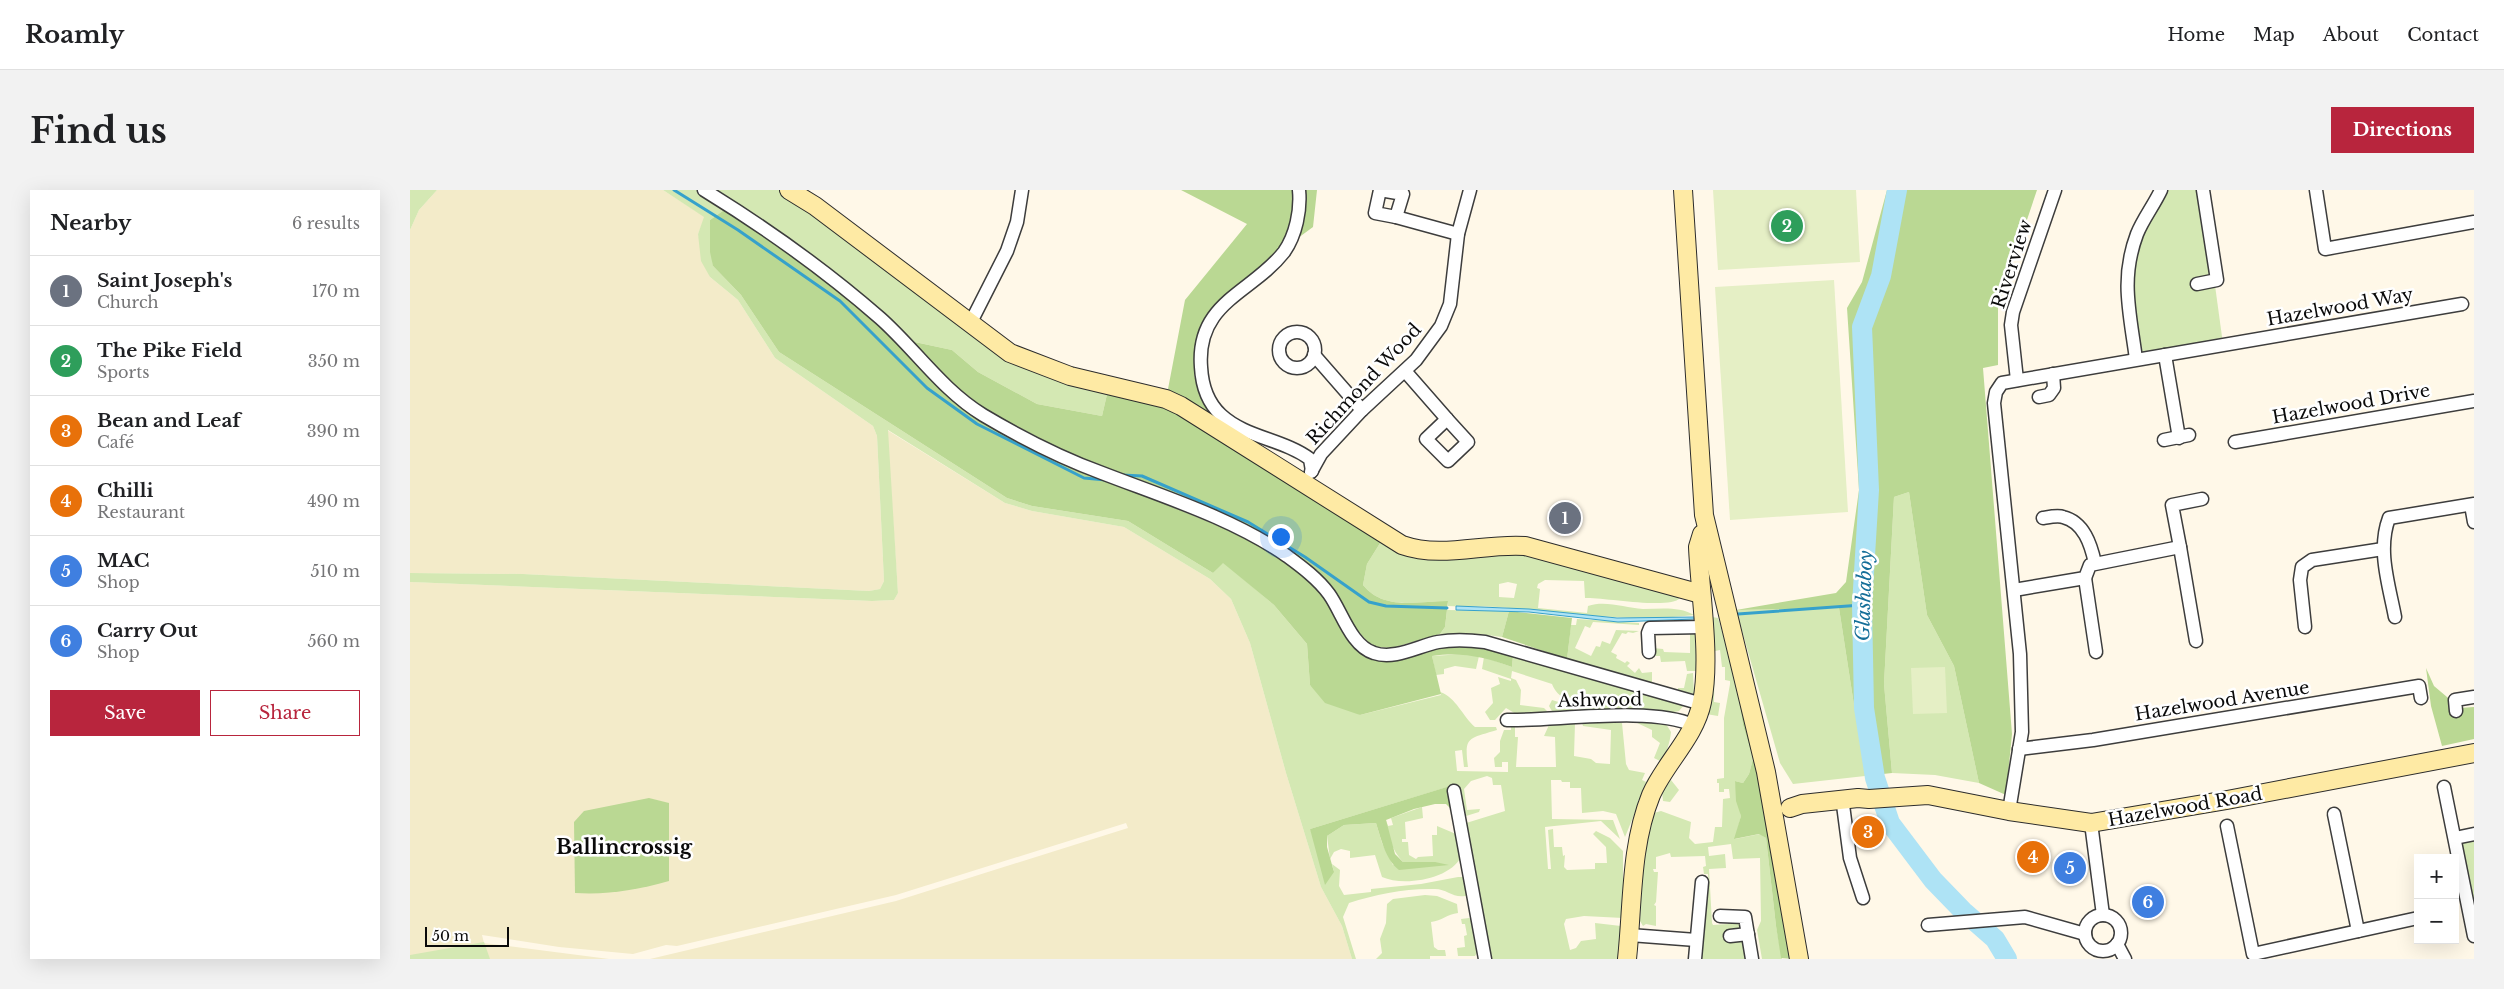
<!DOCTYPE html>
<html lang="en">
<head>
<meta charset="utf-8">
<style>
	:root { --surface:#fff; --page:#f2f2f2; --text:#202124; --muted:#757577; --line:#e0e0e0; --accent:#b8253d }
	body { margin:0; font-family:"Libre Baskerville",serif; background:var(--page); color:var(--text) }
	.controls { position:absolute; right:15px; bottom:15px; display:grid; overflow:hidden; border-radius:0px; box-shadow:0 5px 20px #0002 }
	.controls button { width:45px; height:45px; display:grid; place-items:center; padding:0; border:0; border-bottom:1px solid var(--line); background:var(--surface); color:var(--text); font:25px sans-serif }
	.scale { position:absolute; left:15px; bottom:12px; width:84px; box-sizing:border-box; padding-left:5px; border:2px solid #0a0a0a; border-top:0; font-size:14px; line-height:18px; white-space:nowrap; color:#0a0a0a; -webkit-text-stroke:4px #fff; paint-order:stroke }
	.you { position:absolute; left:870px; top:346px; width:18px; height:18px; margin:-12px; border:4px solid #fff; border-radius:50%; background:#1a73e8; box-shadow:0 0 0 8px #1a73e833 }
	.badge { display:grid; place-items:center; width:32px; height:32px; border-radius:50%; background:var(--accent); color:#fff; font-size:16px; font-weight:700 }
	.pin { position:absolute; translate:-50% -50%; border:2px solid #fff; box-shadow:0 1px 5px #0006 }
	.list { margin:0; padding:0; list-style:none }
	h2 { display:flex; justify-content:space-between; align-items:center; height:65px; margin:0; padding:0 20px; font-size:21px }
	h2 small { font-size:16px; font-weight:400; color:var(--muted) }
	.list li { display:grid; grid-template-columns:32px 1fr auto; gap:15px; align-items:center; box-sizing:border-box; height:70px; padding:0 20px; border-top:1px solid var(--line) }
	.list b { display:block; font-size:19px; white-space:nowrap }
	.list p { margin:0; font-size:16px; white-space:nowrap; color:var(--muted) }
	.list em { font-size:16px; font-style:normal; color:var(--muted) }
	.actions { display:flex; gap:10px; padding:15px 20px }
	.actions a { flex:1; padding:11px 0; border:1px solid var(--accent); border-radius:0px; text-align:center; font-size:18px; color:var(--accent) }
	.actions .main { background:var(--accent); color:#fff }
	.map { position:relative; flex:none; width:2064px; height:769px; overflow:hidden; border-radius:0px }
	header { display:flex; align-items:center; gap:30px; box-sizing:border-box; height:70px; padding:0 25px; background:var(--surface); border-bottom:1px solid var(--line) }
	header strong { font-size:24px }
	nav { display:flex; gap:28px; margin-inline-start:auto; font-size:18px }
	.intro { display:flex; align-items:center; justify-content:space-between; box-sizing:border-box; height:120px; padding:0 30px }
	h1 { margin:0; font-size:35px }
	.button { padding:12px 22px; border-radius:0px; background:var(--accent); color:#fff; font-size:18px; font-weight:700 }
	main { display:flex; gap:30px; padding:0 30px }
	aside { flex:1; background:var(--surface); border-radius:0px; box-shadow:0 5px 20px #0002 }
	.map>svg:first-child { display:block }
	.farmland { fill:#f3ebc9 }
	.green { fill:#d4e8b3; fill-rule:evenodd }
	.forest { fill:#bad893 }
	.pitch { fill:#e5efc5 }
	.water { fill:#aee3f5; stroke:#36a1cb }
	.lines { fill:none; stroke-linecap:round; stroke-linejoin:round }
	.stream { stroke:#36a1cb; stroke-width:3 }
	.river { stroke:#aee3f5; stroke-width:20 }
	.street-casing { stroke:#3d3d3d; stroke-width:15 }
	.secondary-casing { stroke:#2c2c2c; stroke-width:20 }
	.street { stroke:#fff; stroke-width:12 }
	.secondary { stroke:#feeaa4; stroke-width:18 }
	.labels { text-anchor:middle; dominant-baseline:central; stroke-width:5; stroke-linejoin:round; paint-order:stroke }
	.street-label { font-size:18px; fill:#0a0a0a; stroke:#fff }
	.water-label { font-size:19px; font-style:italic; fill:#166f99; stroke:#fff }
	.quarter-label { font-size:20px; font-weight:bold; fill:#0a0a0a; stroke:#fff }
</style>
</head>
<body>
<header>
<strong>Roamly</strong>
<nav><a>Home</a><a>Map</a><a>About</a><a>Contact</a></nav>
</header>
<div class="intro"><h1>Find us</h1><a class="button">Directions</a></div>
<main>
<aside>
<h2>Nearby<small>6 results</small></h2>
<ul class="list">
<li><span class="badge" style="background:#6b7280">1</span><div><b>Saint Joseph's</b><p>Church</p></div><em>170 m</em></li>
<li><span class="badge" style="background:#2e9e5b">2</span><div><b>The Pike Field</b><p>Sports</p></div><em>350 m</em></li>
<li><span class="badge" style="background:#e8710a">3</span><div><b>Bean and Leaf</b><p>Café</p></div><em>390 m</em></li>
<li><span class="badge" style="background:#e8710a">4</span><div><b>Chilli</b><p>Restaurant</p></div><em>490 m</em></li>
<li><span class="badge" style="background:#3f7fe0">5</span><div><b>MAC</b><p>Shop</p></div><em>510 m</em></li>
<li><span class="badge" style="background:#3f7fe0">6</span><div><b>Carry Out</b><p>Shop</p></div><em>560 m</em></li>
</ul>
<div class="actions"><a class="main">Save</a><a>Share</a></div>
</aside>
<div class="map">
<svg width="2064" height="769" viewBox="0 0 2064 769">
	<rect width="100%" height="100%" fill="#fff8e8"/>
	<g class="farmland">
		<path d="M27,0H253L295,27L288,44L300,87L328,110L365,168L463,236L467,246L474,391L470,399L459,401L113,384L0,383V40L9,20Z"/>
		<path d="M477,240L595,313L622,321L714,337L800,389L821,409L840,453L876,583L911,697L932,736L942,769H240L486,711L718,638L716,633L486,705L267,756L256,755L223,764L149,757L72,745L74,753L199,769H0V392L462,411L484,410L488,403Z"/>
	</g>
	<g class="green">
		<path d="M0,0H27L9,20L0,40Z"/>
		<path d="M253,0H289L317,18L300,30L303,76L331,105L369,162L597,308L622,316L718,331L803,383L813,372L864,415L897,454L900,495L950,525L1031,505L1030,502C1046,507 1053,527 1065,537H1086L1087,540C1058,549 1054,546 1058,577H1054L1052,560L1045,561L1047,581L1098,582V572H1092V577H1085L1084,568L1090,562V551L1094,540H1101V535H1105V547H1108L1106,577H1146L1145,547L1134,546L1139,535L1165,533L1164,566L1181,569L1186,573L1200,574L1201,540L1173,536L1172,533H1212L1216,574L1219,580L1235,583L1232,590L1236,592C1240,583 1247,580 1250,571L1244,568L1250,553L1242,547V540L1225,532L1256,534L1261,542C1259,565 1243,588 1233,609L1228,610V615L1215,647L1206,624L1193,621L1172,623L1171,598H1160V592H1152L1151,590H1141L1142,629L1203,630L1210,649L1191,631L1135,637L1138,679H1141L1138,640L1143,639L1144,657H1152L1153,666L1155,665L1154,677L1157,680L1185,679V673H1197L1196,657L1183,644L1186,641L1200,648L1213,661V688L1218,689L1213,728L1174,726L1156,729L1154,734L1160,760L1166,758L1171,751L1186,749L1185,733L1211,736L1210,769H1079L1053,634L1095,621L1091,595H1083L1082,588L1077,586L1061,591L1054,599L1057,620L1070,619L1069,622L1056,626L1053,623L1047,594L900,639L924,682L922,674L930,680L929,696L934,705L961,702V699L1011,694L1048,687H1053L1059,705C1044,710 1038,699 1025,699C997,698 966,704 939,713L933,727L946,769H942L932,736L911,697L876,583L840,453L821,409L800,389L714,337L622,321L595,313L478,240L488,403L484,410L462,411L0,392V383L113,384L459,401L470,399L474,391L467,246L463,236L365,168L328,110L300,87L291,71L288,44L294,27Z"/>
		<path d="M302,0H370L378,4L560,136L698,200L692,226L627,214L568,182L542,160L500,151L393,58Z"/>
		<path d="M1746,0H1792L1813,154L1726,169L1716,94Z"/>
		<path d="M1499,302L1517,425L1544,476L1569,593L1525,585L1482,583L1474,494L1484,307Z"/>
		<path d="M972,350L1102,360L1203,386L1270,408C1260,420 1193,407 1175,408L1174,391L1135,390L1128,394L1127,398L1130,399L1128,418L1177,423L1178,416C1196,410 1215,418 1233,419C1250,419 1269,416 1284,425C1218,433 1154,422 1088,417C1071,416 1054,417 1038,416V411C1008,411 974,421 953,395L957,374ZM1098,392L1107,394L1104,408L1089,407V394Z"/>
		<path d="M1429,418L1455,586L1383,594L1370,573L1326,420Z"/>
		<path d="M1037,420L1099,421L1092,447L1070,444H1030L1035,437Z"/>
		<path d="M1302,427L1308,428L1325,486L1333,535L1343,569L1339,584L1333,593L1325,591L1331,626L1325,649L1350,644L1356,648L1366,736L1372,769H1352L1347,740L1351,731L1350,668L1323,669L1321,654L1298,657L1299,666L1315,664L1316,678L1299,679L1302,733L1303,735L1318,734V730L1331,733V751L1334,753L1337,769H1290L1295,736L1296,699L1299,698L1298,684H1294L1293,677L1296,676L1295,666L1261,667L1260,663L1246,667V679H1243L1244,682H1248L1246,712L1244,715L1246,716V736L1236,734L1233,736L1230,731C1232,694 1232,658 1244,623L1251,621L1281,632L1279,648L1285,654L1303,652L1305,637H1312L1313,609L1320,608L1319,599H1314V602H1309V593H1307V589L1314,588V528L1320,494V491L1315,490V477H1312L1310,460L1305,461L1304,512L1310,513L1308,526L1296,524Z"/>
		<path d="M1167,429L1229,433V435L1183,432L1180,438L1175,436L1165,458L1181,466L1186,456L1190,457L1192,451L1200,454L1206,440L1229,441L1223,443L1218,442L1216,444L1212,443L1201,462L1207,465L1206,468L1215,473L1217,471L1220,473L1217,476L1225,483L1229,478L1232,483L1242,482V493L1157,469L1161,435H1166Z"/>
		<path d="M1280,442H1285L1287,481H1277L1275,471L1251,472L1250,466H1243V458L1253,459L1254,462L1280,463Z"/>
		<path d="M1054,464L1069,466L1066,479L1045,476L1034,479V484L1026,485L1022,466Z"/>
		<path d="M1103,465L1274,515L1269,521L1259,523L1173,522C1163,512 1147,508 1142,494L1102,481L1101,488L1106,490L1111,500L1110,515L1134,518L1139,523L1106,524L1096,518L1085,530H1080L1075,522L1083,513L1081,498L1090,494L1088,487L1101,491V489L1072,479L1074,467L1102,477Z"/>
		<path d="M1283,483L1284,504L1268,500V498H1274L1277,484Z"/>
		<path d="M1142,510L1158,515L1167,523H1143L1139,516Z"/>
		<path d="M1261,590L1269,600L1260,612L1253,611L1252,602Z"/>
		<path d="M1012,617L1013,628L995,632L996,649H992V652H998L999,665L1006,669L1008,667L1023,666L1022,645H1027V636L1046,644L1051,667C1040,689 994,697 972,687L965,665L940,668V661L931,659L924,662L920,669L917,646L934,635L966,633L972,653L983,675L1025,672H993C983,661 976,645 976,630L978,636L983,635L981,628Z"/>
		<path d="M2064,649V725L2049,651Z"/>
		<path d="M1015,705L1027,706L1047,714L1048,723C1037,724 1032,731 1021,732L1024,757L1028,760H1035L1036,766H1020V769H966L972,763L970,749L976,733L977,714L983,709Z"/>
		<path d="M1059,728L1064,730L1070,758L1065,766H1048L1047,758L1055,757L1054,746L1057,745L1055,734H1052L1051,729Z"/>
		<path d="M74,752L80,769H0V765Z"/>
	</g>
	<g class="forest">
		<path d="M771,0H907L903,37L869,62L803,120L784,186L800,226L758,199L775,110L837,34Z"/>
		<path d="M1477,0H1627L1588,116V175L1573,178L1602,544L1596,605L1569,593L1544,476L1517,425L1499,302L1484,307L1474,494L1482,583L1455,586L1429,418L1326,420L1426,403L1436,392L1449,300L1437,118L1452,92Z"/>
		<path d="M317,18L344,34L467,131L526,192L696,290L833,346L879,373L905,395L951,462L964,470L980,471L1034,457L1051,455L1074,457L1103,465L1102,477C1074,467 1052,462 1022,466L1031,504L950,525L915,513L900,495L897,454L864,415L813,373L803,383L718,331L622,316L597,308L369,162L331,105L303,76L300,62V30Z"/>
		<path d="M500,151L542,160L568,182L627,214L692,226L698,200L756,213L972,350L957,374L953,395C974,421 1008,411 1038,411L1035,437L1030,444L982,458L967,457L958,452L946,439L923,400L881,362L647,257L576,220L532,185Z"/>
		<path d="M1099,421L1162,428L1157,469L1092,447Z"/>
		<path d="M2016,478L2024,496L2050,518L2064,517V549L2032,556L2021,516Z"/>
		<path d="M1325,486L1335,512L1383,769L1371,768L1366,736L1356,648L1349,644L1324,649L1331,626L1326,611L1325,591L1333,593L1339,584L1343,569L1333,535Z"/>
		<path d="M1040,596L1042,620L1036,614H1025L1004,619L976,630L985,664L993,672H1025L1039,675L989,680C975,669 971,648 966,633L934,635L917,646V657L924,682L915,695L900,639Z"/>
		<path d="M239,608L259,613V691C227,700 198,705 165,703L164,632L174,621Z"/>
	</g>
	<g class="pitch">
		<path d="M1303,0H1446L1450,72L1308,80Z"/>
		<path d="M1424,90L1438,322L1320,330L1305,97Z"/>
		<path d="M1535,477L1537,523L1503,524L1501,478Z"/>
	</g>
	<path class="water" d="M1046,416L1119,419L1207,428L1285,427L1284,429L1208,432L1119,422L1046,420Z"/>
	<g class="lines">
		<g class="stream">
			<path d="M264,0L328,40L430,111L517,198L567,234L674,288L696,290"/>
			<path d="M712,285L732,286L838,332L895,367L959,412L976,416L1037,418"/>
			<path d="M1328,424L1452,415"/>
		</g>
		<path class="river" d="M1487,0L1471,86L1452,137L1459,300L1452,415L1454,518L1465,588L1480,633L1523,690L1553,721L1585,749L1597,769"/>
		<defs>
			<g id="street">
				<path d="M294,0C356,38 415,80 470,128C505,159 532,200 573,225C610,247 651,268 692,283C754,307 822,328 877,366C892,377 908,389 919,404C932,422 941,456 964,463C985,470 1008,456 1028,452C1044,449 1060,450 1075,452L1292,514"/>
				<path d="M889,0C891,20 886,45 874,62C842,103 786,112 791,177C792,196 797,212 811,225C836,248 873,249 900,269L902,281"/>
				<path d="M970,0L993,4L986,27L965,23Z"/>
				<path d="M1906,0L1915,59L2064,32"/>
				<path d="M986,27L1048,44"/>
				<path d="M1787,94L1807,90L1793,0"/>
				<path d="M561,132L597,61L607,32L612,0"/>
				<circle cx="887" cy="160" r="18"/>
				<path d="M904,165L952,220"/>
				<path d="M1755,165L1769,248"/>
				<path d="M1726,169C1720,123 1710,89 1727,44C1733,29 1744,15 1751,0"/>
				<path d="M995,181L1037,229"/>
				<path d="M1607,190L1601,135L1603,122L1645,0"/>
				<path d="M1629,207L1639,205L1644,198L1643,184"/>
				<path d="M1037,229L1058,252L1038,271L1016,249Z"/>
				<path d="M1754,250L1779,245"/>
				<path d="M1825,252L2064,211"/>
				<path d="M901,282L911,264L952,220L1006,170L1031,136L1040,114L1048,44L1060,0"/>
				<path d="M2061,315L2064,332"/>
				<path d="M1633,328C1639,327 1648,325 1653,327C1674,332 1681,355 1685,373"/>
				<path d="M1770,357L1786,451"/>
				<path d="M1675,388L1686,462"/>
				<path d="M1604,400L1675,388L1680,375L1770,357L1762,315L1792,309"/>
				<path d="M1985,427C1979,395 1967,360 1979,328L2064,314"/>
				<path d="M1895,437L1890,390L1892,377L1902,370L1973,359"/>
				<path d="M1239,462L1238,443L1240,438L1293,437"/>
				<path d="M2046,521L2045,510L2064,507"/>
				<path d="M1097,530C1145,531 1241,516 1283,535"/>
				<path d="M1609,559L1683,550L2009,496L2011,508"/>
				<path d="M2034,597L2064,746"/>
				<path d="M1044,601L1075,769"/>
				<path d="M1433,615L1440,668L1453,708"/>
				<path d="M1599,621L1612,542L1610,464L1584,213L1586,202L1592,193L2052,114"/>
				<path d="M1924,624L1948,741"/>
				<path d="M1681,633L1693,725"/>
				<path d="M1817,636L1843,764L2008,728"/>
				<path d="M2045,648L2064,644"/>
				<circle cx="1693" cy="743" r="18"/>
				<path d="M1310,726L1335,727L1342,769"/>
				<path d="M1518,735L1615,727L1675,744"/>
				<path d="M1220,745L1286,750"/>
				<path d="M1320,746L1338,744"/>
				<path d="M1707,754L1715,769"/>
				<path d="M1285,769L1292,692"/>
			</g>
			<g id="secondary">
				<path d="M379,0L405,16L600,163L660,186L756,209L771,216L992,355C1032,369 1074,353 1115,356L1291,404"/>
				<path d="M1273,0L1294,325L1356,582L1389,769"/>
				<path d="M1380,618L1392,614L1448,608L1459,609L1518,605L1599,621L1681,633L1817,610L2064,563"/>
				<path d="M1217,769C1223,714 1220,657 1241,605C1255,573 1285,547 1292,512C1301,468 1290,403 1288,357L1292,344L1297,342"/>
			</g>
		</defs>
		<use href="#street" class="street-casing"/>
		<use href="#secondary" class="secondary-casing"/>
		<use href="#street" class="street"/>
		<use href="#secondary" class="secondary"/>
	</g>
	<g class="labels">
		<g class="street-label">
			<text transform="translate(1602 74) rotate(-72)">Riverview</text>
			<text transform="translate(1930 117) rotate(-10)">Hazelwood Way</text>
			<text transform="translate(954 194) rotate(-47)">Richmond Wood</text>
			<text transform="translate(1941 214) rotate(-10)">Hazelwood Drive</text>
			<text transform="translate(1190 510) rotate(-1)">Ashwood</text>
			<text transform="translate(1812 511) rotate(-9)">Hazelwood Avenue</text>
			<text transform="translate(1775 617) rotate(-10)">Hazelwood Road</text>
		</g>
		<g class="water-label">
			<text transform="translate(1454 406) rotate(-88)">Glashaboy</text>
		</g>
		<g class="quarter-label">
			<text x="214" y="657">Ballincrossig</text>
		</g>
	</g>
</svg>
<div class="controls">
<button>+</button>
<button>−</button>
</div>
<div class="scale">50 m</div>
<div class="you"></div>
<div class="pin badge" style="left:1155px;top:328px;background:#6b7280">1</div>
<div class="pin badge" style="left:1377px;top:36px;background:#2e9e5b">2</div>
<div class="pin badge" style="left:1458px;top:642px;background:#e8710a">3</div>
<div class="pin badge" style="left:1623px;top:667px;background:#e8710a">4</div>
<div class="pin badge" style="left:1660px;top:678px;background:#3f7fe0">5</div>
<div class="pin badge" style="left:1738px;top:712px;background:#3f7fe0">6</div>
</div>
</main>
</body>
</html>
